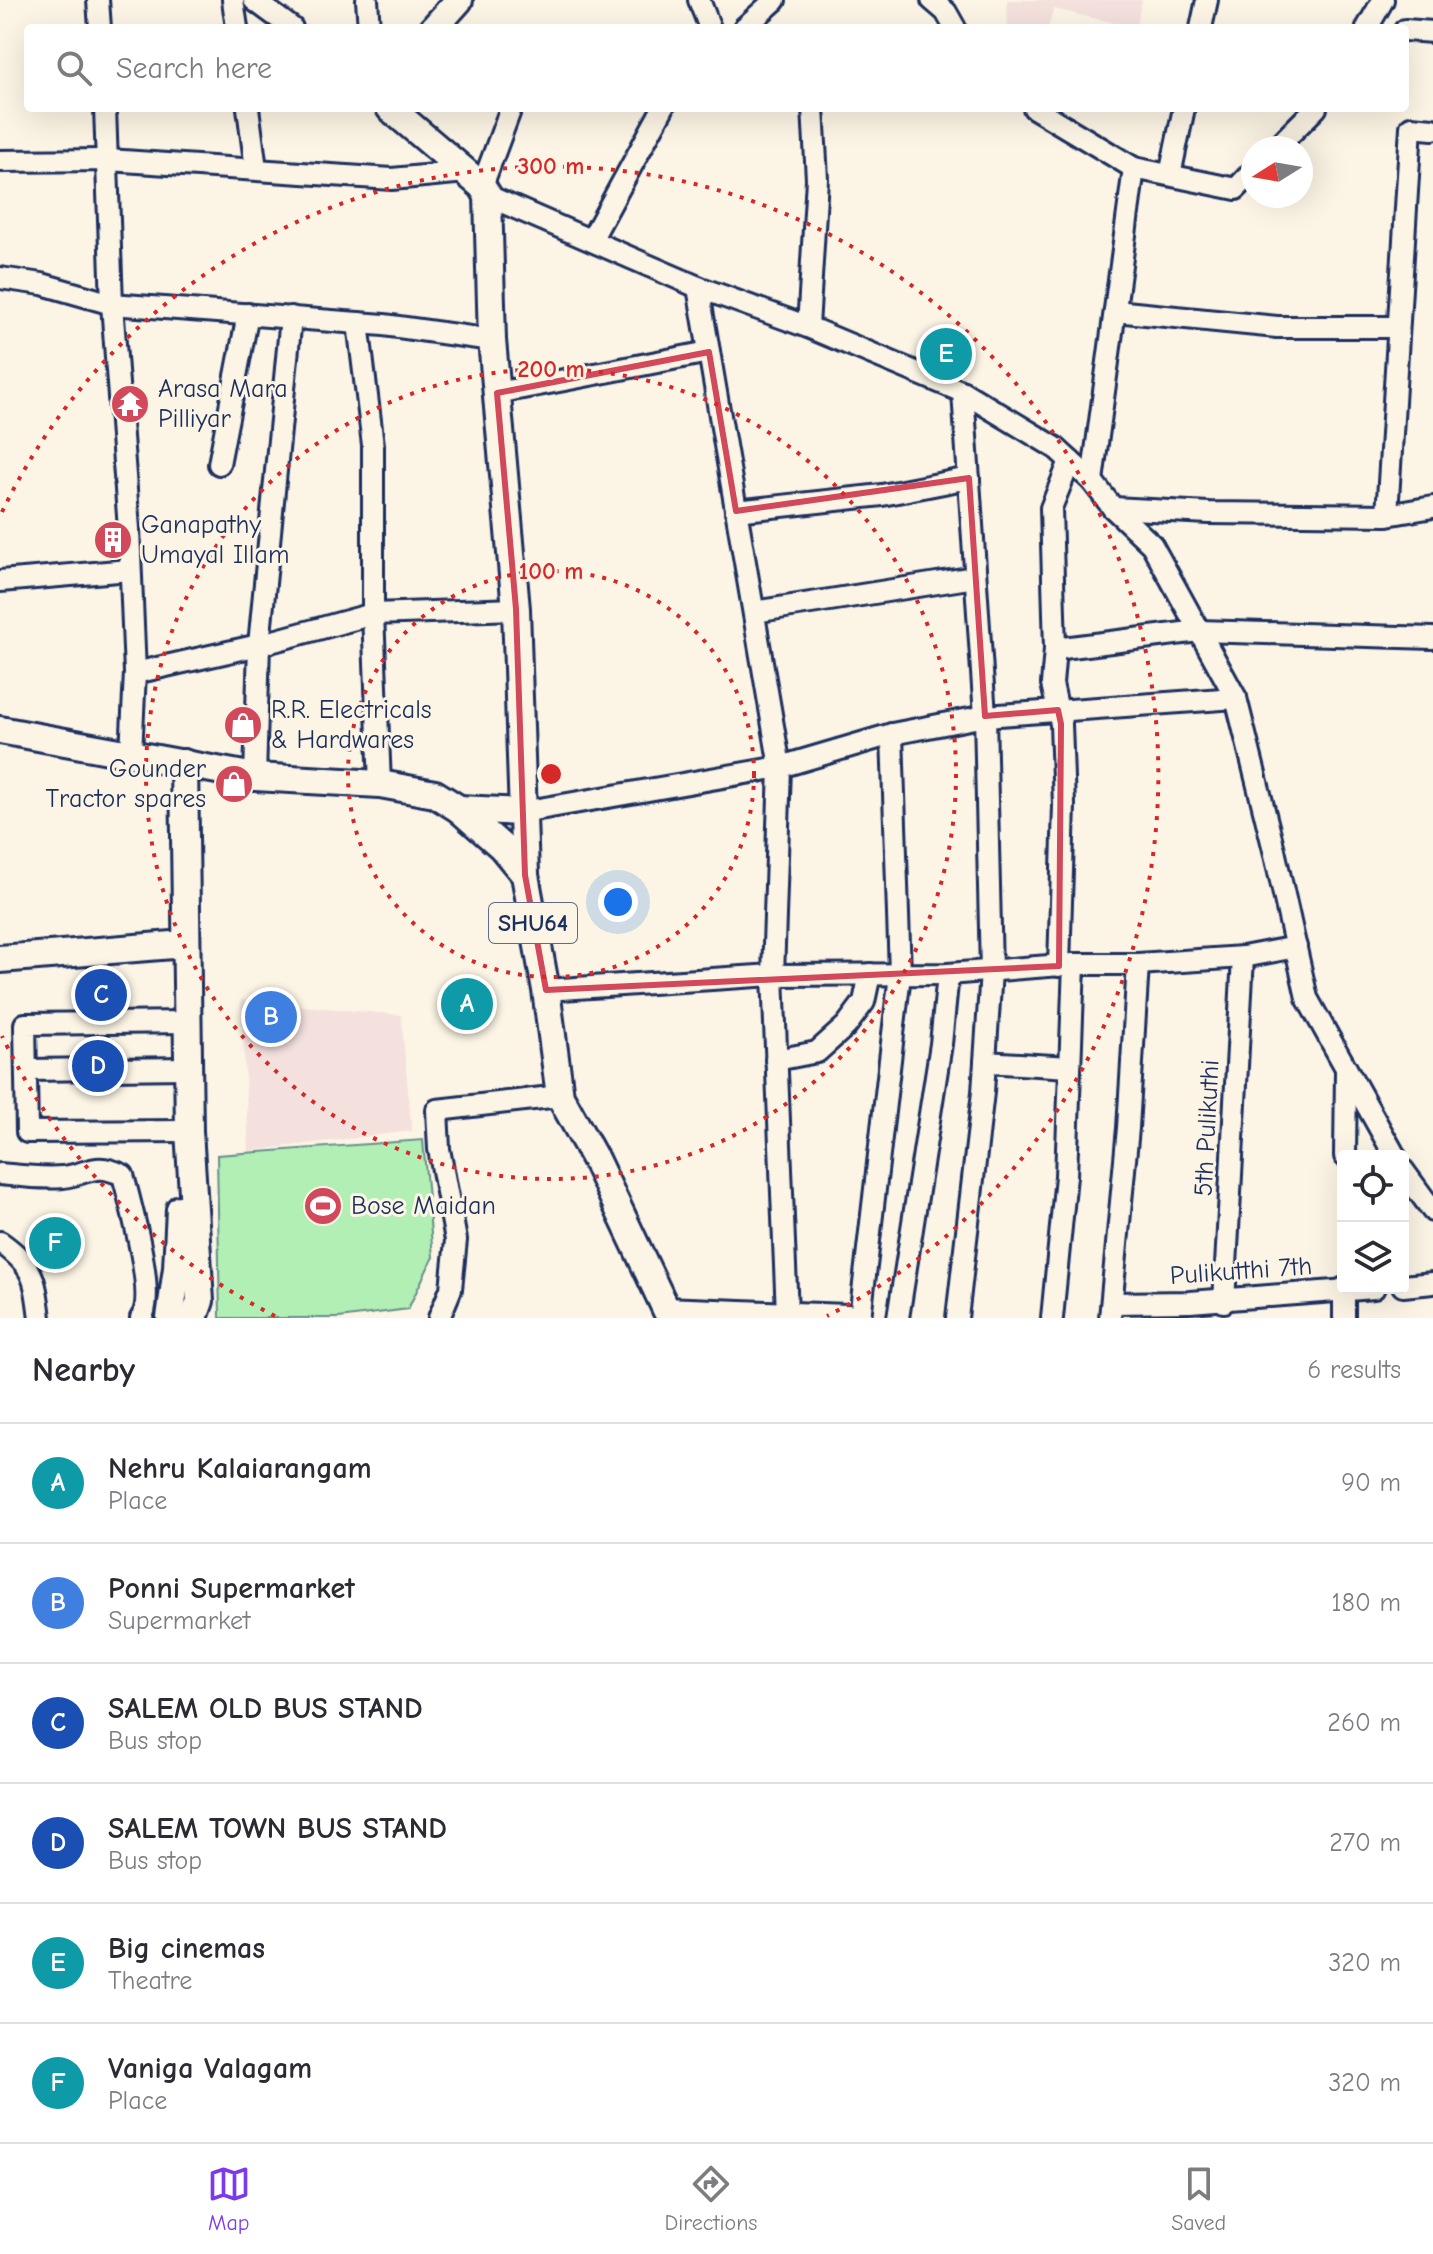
<!DOCTYPE html>
<html lang="en">
<head>
<meta charset="utf-8">
<style>
	:root { --surface:#fff; --page:#f7f7f7; --text:#2b2b33; --muted:#7c7c81; --line:#e1e1e2; --accent:#7c3aed }
	body { margin:0; font-family:"Comic Neue",sans-serif; background:var(--page); color:var(--text) }
	.controls { position:absolute; right:24px; bottom:24px; display:grid; overflow:hidden; border-radius:8px; box-shadow:0 8px 32px #0002 }
	.controls button { width:72px; height:72px; display:grid; place-items:center; padding:0; border:0; border-bottom:2px solid var(--line); background:var(--surface); color:var(--text); font:40px sans-serif }
	.compass { position:absolute; left:1241px; top:136px; width:72px; height:72px; border-radius:50%; background:var(--surface); box-shadow:0 8px 32px #0002; rotate:259deg }
	.you { position:absolute; left:618px; top:902px; width:28px; height:28px; margin:-20px; border:6px solid #fff; border-radius:50%; background:#1a73e8; box-shadow:0 0 0 12px #1a73e833 }
	.badge { display:grid; place-items:center; width:52px; height:52px; border-radius:50%; background:var(--accent); color:#fff; font-size:26px; font-weight:700 }
	.pin { position:absolute; translate:-50% -50%; border:4px solid #fff; box-shadow:0 2px 8px #0006 }
	.list { margin:0; padding:0; list-style:none }
	h2 { display:flex; justify-content:space-between; align-items:center; height:104px; margin:0; padding:0 32px; font-size:34px }
	h2 small { font-size:26px; font-weight:400; color:var(--muted) }
	.list li { display:grid; grid-template-columns:52px 1fr auto; gap:24px; align-items:center; box-sizing:border-box; height:120px; padding:0 32px; border-top:2px solid var(--line) }
	.list b { display:block; font-size:30px; white-space:nowrap }
	.list p { margin:0; font-size:26px; white-space:nowrap; color:var(--muted) }
	.list em { font-size:26px; font-style:normal; color:var(--muted) }
	.icon { flex:none; width:44px; height:44px; fill:none; stroke:currentColor; stroke-width:2; stroke-linecap:round; stroke-linejoin:round }
	.map { position:relative; flex:none; width:1433px; height:1318px; overflow:hidden }
	.search { position:absolute; background:var(--surface); box-shadow:0 8px 32px #0002; left:24px; right:24px; top:24px; height:88px; display:flex; align-items:center; gap:20px; box-sizing:border-box; padding:0 28px; border-radius:8px; color:var(--muted); font-size:30px }
	.sheet { height:824px; background:var(--surface) }
	nav { display:flex; justify-content:space-around; align-items:center; box-sizing:border-box; height:112px; border-top:2px solid var(--line); background:var(--surface); font-size:22px; color:var(--muted) }
	nav a { display:grid; justify-items:center; gap:4px }
	nav .on { color:var(--accent) }
	.map>svg:first-child { display:block }
	.built { fill:#f4e1de }
	.park { fill:#b1efb5; stroke:#668f8a; stroke-width:2 }
	.lines { fill:none; stroke-linecap:round; stroke-linejoin:round }
	.minor-casing { stroke:#1b2f5e; stroke-width:26 }
	.major-casing { stroke:#1b2f5e; stroke-width:32 }
	.minor { stroke:#fcf5e5; stroke-width:20 }
	.major { stroke:#fcf5e5; stroke-width:26 }
	.marked { fill:none; stroke:#d1495b; stroke-width:6; stroke-linejoin:round }
	.ring { fill:none; stroke:#d62828; stroke-width:4; stroke-dasharray:4 8 }
	.labels { text-anchor:middle; dominant-baseline:central; stroke-width:6; stroke-linejoin:round; paint-order:stroke }
	.shield { fill:#fcf5e5; stroke:#5e6a86; stroke-width:2 }
	.shield-label { font-size:24px; font-weight:bold; fill:#1b2f5e }
	.poi-label { font-size:26px; fill:#1b2f5e; stroke:#fcf5e5; text-anchor:start }
	.street-label { font-size:26px; fill:#1b2f5e; stroke:#fcf5e5 }
	.centre { fill:#d62828; stroke:#fcf5e5; stroke-width:4 }
	.ring-label { font-size:24px; text-anchor:middle; font-weight:bold; fill:#d62828; stroke:#fcf5e5; stroke-width:6; stroke-linejoin:round; paint-order:stroke }
</style>
</head>
<body>
<div class="map">
<svg width="1433" height="1318" viewBox="0 0 1433 1318">
	<rect width="100%" height="100%" fill="#fcf5e5"/>
	<filter id="ink" filterUnits="userSpaceOnUse"><feTurbulence type="fractalNoise" baseFrequency=".0125" numOctaves="2"/><feDisplacementMap in="SourceGraphic" scale="16" xChannelSelector="R" yChannelSelector="G"/><feConvolveMatrix kernelMatrix="1 2 1 2 8 2 1 2 1" color-interpolation-filters="sRGB"/></filter>
	<g filter="url(#ink)">
		<g class="built">
			<path d="M1007,0H1142L1136,28L1054,9L1048,28H1008Z"/>
			<path d="M241,1000L401,1015L412,1131L249,1151Z"/>
		</g>
		<path class="park" d="M423,1140L433,1257L408,1309L339,1318H220L217,1155Z"/>
		<g class="lines">
			<defs>
				<g id="minor">
					<path d="M98,0L100,28"/>
					<path d="M233,0L237,28"/>
					<path d="M254,0L292,28"/>
					<path d="M367,0L369,28"/>
					<path d="M699,0L710,28"/>
					<path d="M932,0L946,12L955,28"/>
					<path d="M744,28L775,0"/>
					<path d="M1201,28L1207,0"/>
					<path d="M1367,28L1383,0"/>
					<path d="M1405,30L1433,32"/>
					<path d="M105,108L112,304L129,529L135,673L131,753"/>
					<path d="M248,108L256,169"/>
					<path d="M1034,108L1134,168"/>
					<path d="M1276,148L1316,108"/>
					<path d="M0,161L108,160L392,179L466,172"/>
					<path d="M1170,175L1184,108"/>
					<path d="M482,186L511,108"/>
					<path d="M488,196L698,287L808,327L963,392L1056,448L1092,481L1113,508L1152,545L1236,698L1274,850L1307,998L1395,1156"/>
					<path d="M591,240L663,108"/>
					<path d="M0,278L42,284L112,304L384,325L492,340"/>
					<path d="M698,287L780,767L773,975L787,1314"/>
					<path d="M1115,311L1277,327H1398"/>
					<path d="M358,323L373,445V614L380,784"/>
					<path d="M808,327L817,179L813,108"/>
					<path d="M497,393L709,352"/>
					<path d="M219,464L248,314"/>
					<path d="M1092,481L1134,168L1236,189L1253,171"/>
					<path d="M1113,508L1209,513L1387,515L1433,507"/>
					<path d="M736,511L882,495L969,478"/>
					<path d="M1387,515L1411,127L1433,129"/>
					<path d="M0,581L130,570"/>
					<path d="M754,612L975,577"/>
					<path d="M1055,649L1199,631L1433,638"/>
					<path d="M135,673L259,645L373,614L516,609"/>
					<path d="M255,777L259,645L291,317"/>
					<path d="M522,812L780,767L892,734L985,716L1236,698"/>
					<path d="M1059,966L1064,805L1061,724L1052,684L1055,649L1051,508L1070,461"/>
					<path d="M546,990L773,975L948,974L1074,964H1138L1243,957L1296,947"/>
					<path d="M187,1022L25,1024L27,1132L189,1131"/>
					<path d="M776,1060L817,1052L846,1026L864,1002L870,974"/>
					<path d="M985,1062L1070,1067"/>
					<path d="M26,1070L188,1068"/>
					<path d="M1345,1156L1346,1072"/>
					<path d="M1403,1170L1433,1211"/>
					<path d="M0,1174C21,1176 42,1179 63,1177C90,1174 93,1161 123,1175C130,1203 157,1297 141,1318"/>
					<path d="M0,1242C34,1266 35,1278 40,1318"/>
					<path d="M1403,1286L1433,1283"/>
					<path d="M1224,1302L1243,957"/>
					<path d="M1112,1303L1190,1302L1374,1288"/>
					<path d="M664,1308L848,1315L852,1318"/>
					<path d="M439,1318L451,1289L456,1240L439,1149L437,1110L560,1096"/>
					<path d="M860,1318L900,974L892,734"/>
					<path d="M898,1318L941,1044L948,974"/>
					<path d="M957,1318L983,1092L991,971L985,716L963,392"/>
					<path d="M1052,1318L1066,1176L1074,964"/>
					<path d="M1110,1318L1128,1128L1138,964"/>
					<path d="M1344,1318V1288"/>
				</g>
				<g id="major">
					<path d="M434,28L459,0"/>
					<path d="M390,108L482,186L488,196L492,340L516,609L525,875"/>
					<path d="M0,730L255,777L380,784L435,794L459,809L502,847L525,875L546,990L560,1096L596,1161L670,1318"/>
					<path d="M184,763L189,1131L200,1301L194,1318"/>
					<path d="M459,809L522,812"/>
					<path d="M0,959L185,944"/>
					<path d="M170,1318L177,1268L180,1209"/>
				</g>
			</defs>
			<use href="#minor" class="minor-casing"/>
			<use href="#major" class="major-casing"/>
			<use href="#minor" class="minor"/>
			<use href="#major" class="major"/>
		</g>
	</g>
	<path class="marked" d="M709,352L736,511L969,478L985,716L1058,710L1061,724L1059,966L546,990L525,875L516,609L497,393Z"/>
	<g class="ring">
		<circle cx="551" cy="774" r="203"/>
		<circle cx="551" cy="774" r="405"/>
		<path d="M275 1316A608 608 0 0 1 2 1036M2 512A608 608 0 1 1 827 1316"/>
	</g>
	<defs>
		<symbol id="temple-disc" viewBox="-11 -11 22 22"><circle r="9.5" fill="#d1495b" stroke="#fcf5e5"/><path d="M0-6L5-2H3V0L6.5 2.5H4V6H1.5V3h-3V6H-4V2.5H-6.5L-3 0V-2H-5Z" fill="#fff"/></symbol>
		<symbol id="building-disc" viewBox="-11 -11 22 22"><circle r="9.5" fill="#d1495b" stroke="#fcf5e5"/><path d="M-4-6H4V6H1V3H-1V6H-4ZM-2.5-4.3h1.7v1.8h-1.7ZM.8-4.3h1.7v1.8H.8ZM-2.5-1h1.7V.8h-1.7ZM.8-1h1.7V.8H.8Z" fill="#fff"/></symbol>
		<symbol id="shop-disc" viewBox="-11 -11 22 22"><circle r="9.5" fill="#d1495b" stroke="#fcf5e5"/><path d="M-5-2.5h2.3a2.7 3.5 0 0 1 5.4 0H5L5.5 6h-11ZM-1.5-2.5h3a1.5 2.3 0 0 0-3 0Z" fill="#fff"/></symbol>
		<symbol id="stadium-disc" viewBox="-11 -11 22 22"><circle r="9.5" fill="#d1495b" stroke="#fcf5e5"/><path d="M0-5a6.5 5 0 1 0 0 10a6.5 5 0 1 0 0-10ZM-3.5-1.8h7v3.6h-7Z" fill="#fff"/></symbol>
	</defs>
	<g fill-rule="evenodd">
		<use href="#temple-disc" x="108" y="382" width="44" height="44"/>
		<use href="#building-disc" x="91" y="518" width="44" height="44"/>
		<use href="#shop-disc" x="221" y="703" width="44" height="44"/>
		<use href="#shop-disc" x="212" y="762" width="44" height="44"/>
		<use href="#stadium-disc" x="301" y="1184" width="44" height="44"/>
	</g>
	<g class="labels">
		<rect class="shield" x="489" y="903" width="88" height="40" rx="6"/>
		<g class="shield-label">
			<text x="533" y="923">SHU64</text>
		</g>
		<g class="poi-label">
			<text x="158" y="389">Arasa Mara<tspan x="158" dy="30">Pilliyar</tspan></text>
			<text x="141" y="525">Ganapathy<tspan x="141" dy="30">Umayal Illam</tspan></text>
			<text x="271" y="710">R.R. Electricals<tspan x="271" dy="30">&amp; Hardwares</tspan></text>
			<text x="206" y="769" text-anchor="end">Gounder<tspan x="206" dy="30">Tractor spares</tspan></text>
			<text x="351" y="1206">Bose Maidan</text>
		</g>
		<g class="street-label">
			<text transform="translate(1207 1128) rotate(-87)">5th Pulikuthi</text>
			<text transform="translate(1241 1271) rotate(-4)">Pulikutthi 7th</text>
		</g>
	</g>
	<circle cx="551" cy="774" r="12" class="centre"/>
	<g class="ring-label">
		<text x="551" y="174">300 m</text>
		<text x="551" y="377">200 m</text>
		<text x="551" y="579">100 m</text>
	</g>
</svg>
<div class="controls">
<button><svg class="icon" aria-label="locate" viewBox="0 0 24 24"><circle cx="12" cy="12" r="6"/><path d="M12 2v4M12 18v4M2 12h4M18 12h4"/></svg></button>
<button><svg class="icon" aria-label="layers" viewBox="0 0 24 24"><path d="M12 4l9 5-9 5-9-5zM3 14l9 5 9-5"/></svg></button>
</div>
<svg class="compass" viewBox="-18 -18 36 36"><path d="M0-13l5 13h-10z" fill="#e53935"/><path d="M0 13l5-13h-10z" fill="#7c7c81"/></svg>
<div class="you"></div>
<div class="pin badge" style="left:467px;top:1004px;background:#0f9aa8">A</div>
<div class="pin badge" style="left:271px;top:1017px;background:#3f7fe0">B</div>
<div class="pin badge" style="left:101px;top:995px;background:#1a4fb4">C</div>
<div class="pin badge" style="left:98px;top:1066px;background:#1a4fb4">D</div>
<div class="pin badge" style="left:946px;top:354px;background:#0f9aa8">E</div>
<div class="pin badge" style="left:55px;top:1243px;background:#0f9aa8">F</div>
<div class="search"><svg class="icon" aria-label="search" viewBox="0 0 24 24"><circle cx="10" cy="10" r="6"/><path d="M15 15l6 6"/></svg>Search here</div>
</div>
<section class="sheet">
<h2>Nearby<small>6 results</small></h2>
<ul class="list">
<li><span class="badge" style="background:#0f9aa8">A</span><div><b>Nehru Kalaiarangam</b><p>Place</p></div><em>90 m</em></li>
<li><span class="badge" style="background:#3f7fe0">B</span><div><b>Ponni Supermarket</b><p>Supermarket</p></div><em>180 m</em></li>
<li><span class="badge" style="background:#1a4fb4">C</span><div><b>SALEM OLD BUS STAND</b><p>Bus stop</p></div><em>260 m</em></li>
<li><span class="badge" style="background:#1a4fb4">D</span><div><b>SALEM TOWN BUS STAND</b><p>Bus stop</p></div><em>270 m</em></li>
<li><span class="badge" style="background:#0f9aa8">E</span><div><b>Big cinemas</b><p>Theatre</p></div><em>320 m</em></li>
<li><span class="badge" style="background:#0f9aa8">F</span><div><b>Vaniga Valagam</b><p>Place</p></div><em>320 m</em></li>
</ul>
</section>
<nav>
<a class="on"><svg class="icon" aria-label="map" viewBox="0 0 24 24"><path d="M3 6l6-2 6 2 6-2v14l-6 2-6-2-6 2zM9 4v14M15 6v14"/></svg>Map</a>
<a><svg class="icon" aria-label="directions" viewBox="0 0 24 24"><path d="M12 3l9 9-9 9-9-9zM9 14v-3h6M13 9l2 2-2 2"/></svg>Directions</a>
<a><svg class="icon" aria-label="saved" viewBox="0 0 24 24"><path d="M7 4h10v16l-5-4-5 4z"/></svg>Saved</a>
</nav>
</body>
</html>
